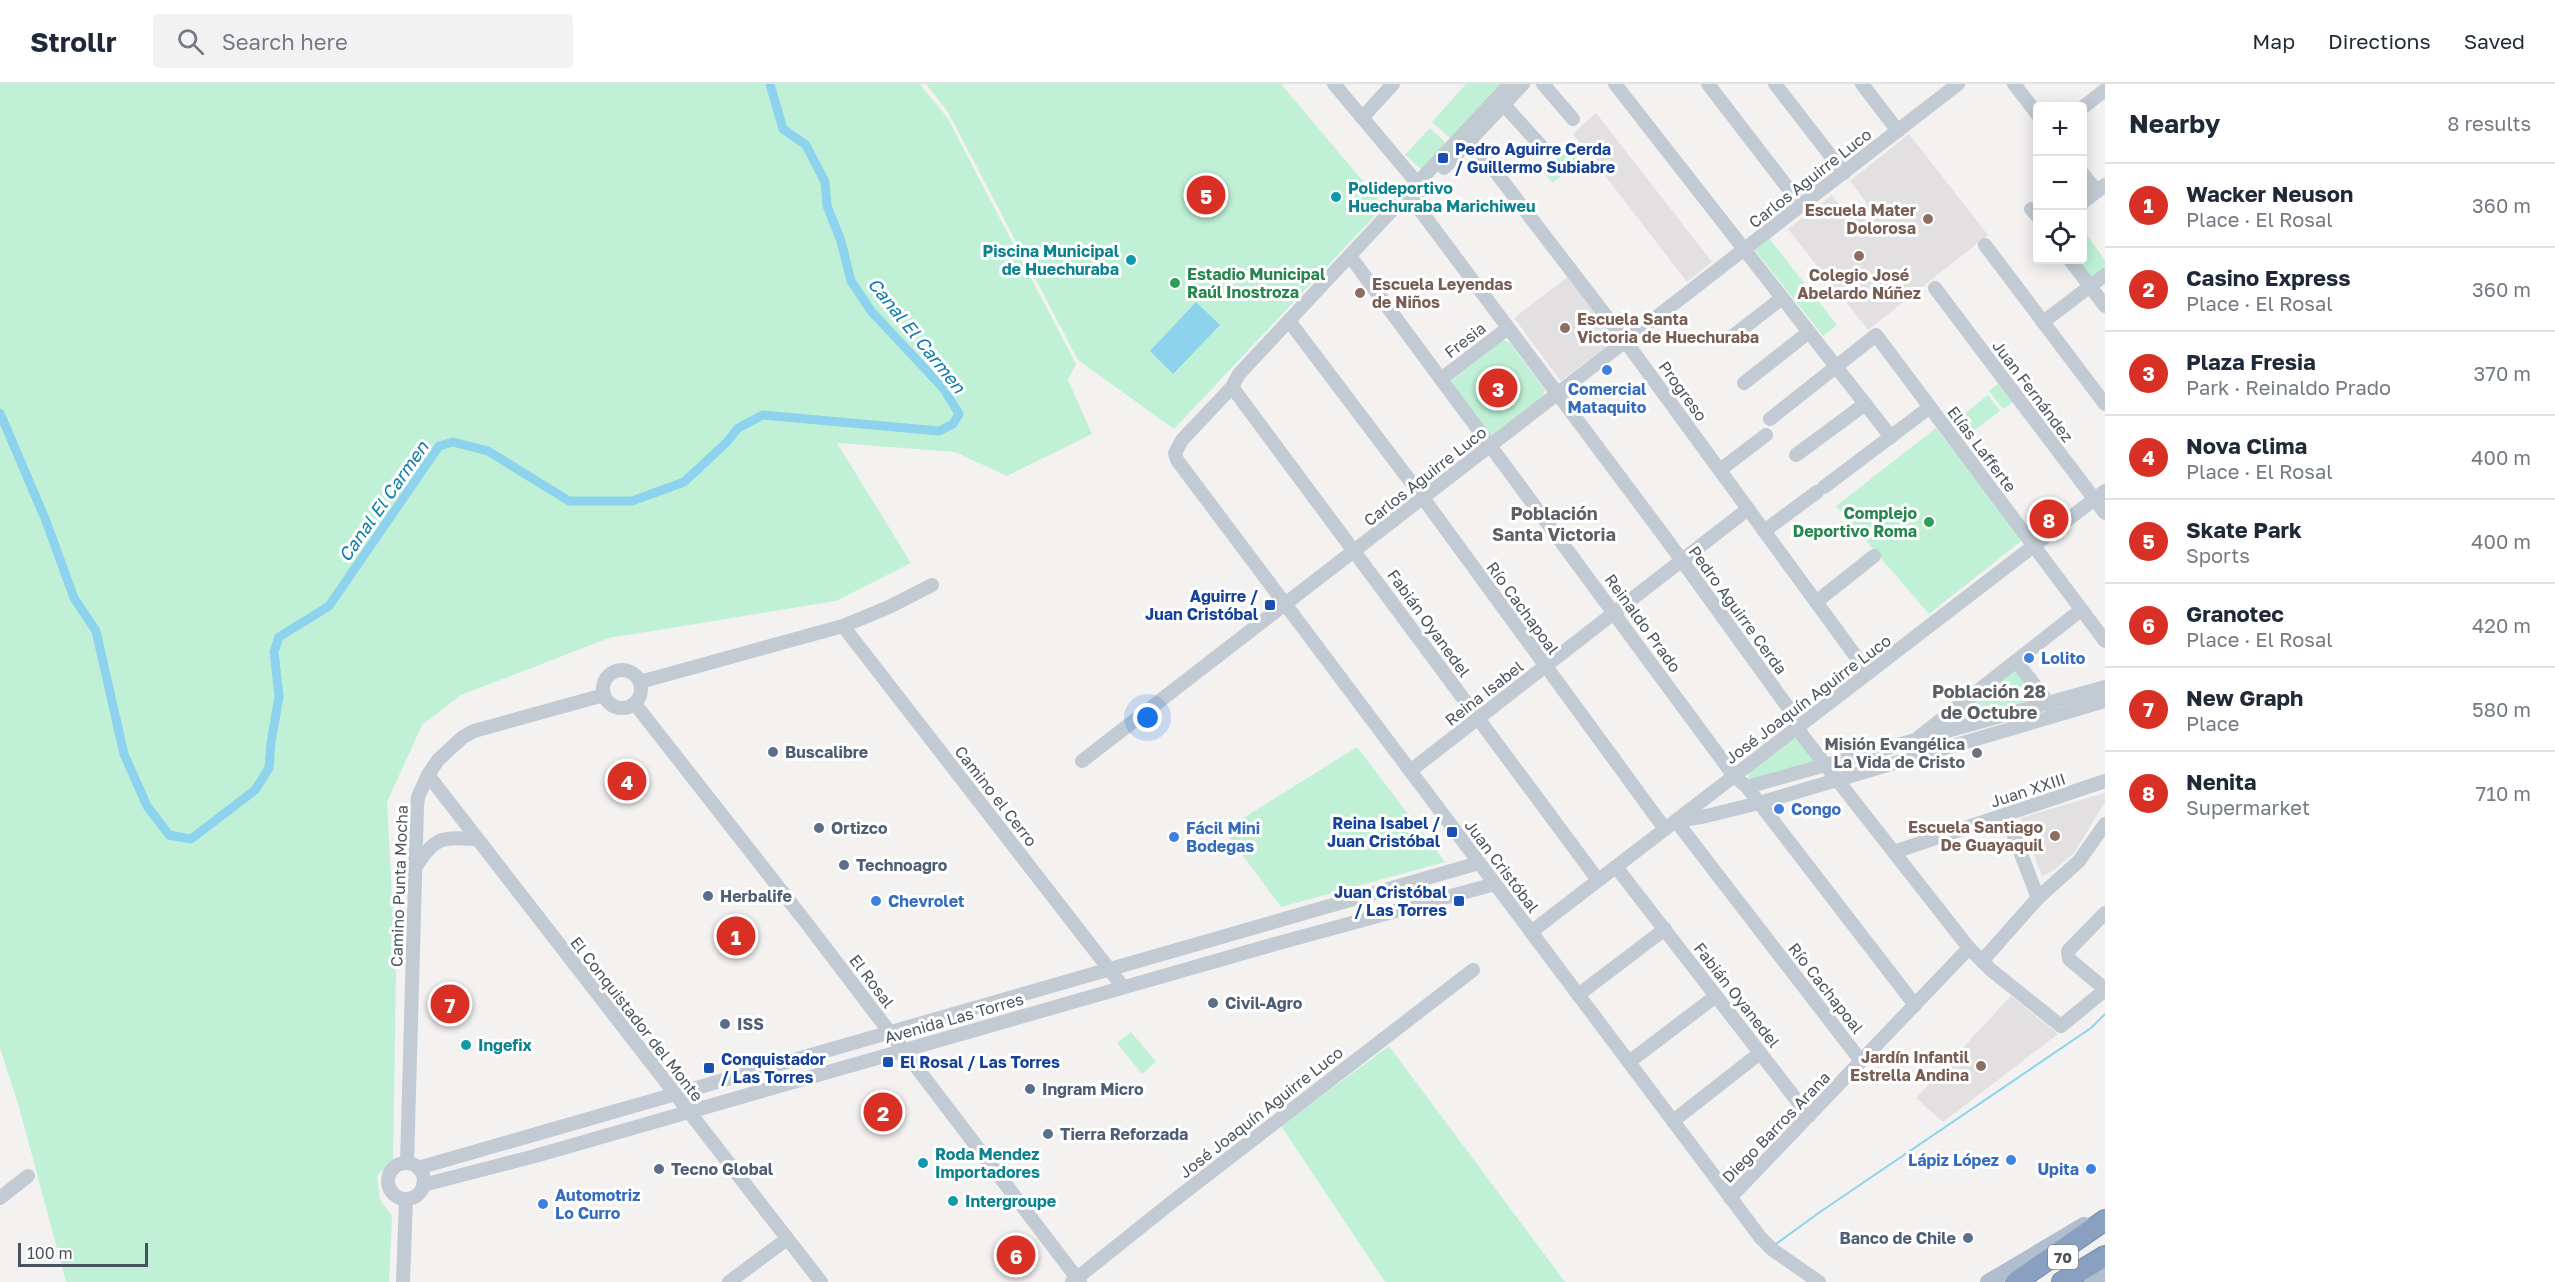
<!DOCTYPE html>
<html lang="en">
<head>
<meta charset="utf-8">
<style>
	:root { --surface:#fff; --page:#f2f2f3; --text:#1f2937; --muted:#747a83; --line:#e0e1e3; --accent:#d93025 }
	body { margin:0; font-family:"Golos Text",sans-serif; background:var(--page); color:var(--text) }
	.controls { position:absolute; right:18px; top:18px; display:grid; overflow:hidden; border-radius:6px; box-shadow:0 3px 15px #0003 }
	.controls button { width:54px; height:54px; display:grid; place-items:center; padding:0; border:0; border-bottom:2px solid var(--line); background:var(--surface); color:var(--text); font:30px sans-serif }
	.scale { position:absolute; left:18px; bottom:15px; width:130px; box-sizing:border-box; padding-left:6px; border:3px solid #49535f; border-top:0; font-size:16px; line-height:21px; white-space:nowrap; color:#49535f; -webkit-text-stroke:4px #fff; paint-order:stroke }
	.you { position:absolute; left:1148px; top:634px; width:21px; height:21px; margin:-15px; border:4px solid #fff; border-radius:50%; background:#1a73e8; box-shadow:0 0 0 9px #1a73e833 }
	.badge { display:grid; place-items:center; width:39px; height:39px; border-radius:50%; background:var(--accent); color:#fff; font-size:20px; font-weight:700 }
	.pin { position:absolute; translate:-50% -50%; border:3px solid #fff; box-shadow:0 2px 6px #0006 }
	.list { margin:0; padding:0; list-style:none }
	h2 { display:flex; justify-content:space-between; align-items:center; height:78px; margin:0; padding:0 24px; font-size:26px }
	h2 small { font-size:20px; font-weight:400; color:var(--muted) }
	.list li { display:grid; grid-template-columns:39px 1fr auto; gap:18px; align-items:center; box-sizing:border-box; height:84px; padding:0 24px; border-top:2px solid var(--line) }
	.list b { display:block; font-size:22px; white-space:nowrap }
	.list p { margin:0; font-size:20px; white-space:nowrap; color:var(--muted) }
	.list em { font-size:20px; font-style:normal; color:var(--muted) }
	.icon { flex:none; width:33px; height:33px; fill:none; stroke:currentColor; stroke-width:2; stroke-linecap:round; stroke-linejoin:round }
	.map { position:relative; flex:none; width:2105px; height:1198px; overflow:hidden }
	header { display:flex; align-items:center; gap:36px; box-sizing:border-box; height:84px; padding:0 30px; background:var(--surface); border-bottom:2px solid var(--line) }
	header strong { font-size:28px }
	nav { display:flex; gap:33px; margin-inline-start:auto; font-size:21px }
	.search { width:420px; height:54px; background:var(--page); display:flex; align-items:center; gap:15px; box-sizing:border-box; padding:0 21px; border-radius:6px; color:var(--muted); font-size:22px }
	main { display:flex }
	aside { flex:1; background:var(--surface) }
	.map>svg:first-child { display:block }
	.education { fill:#e2e0e0 }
	.green { fill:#c0f1d7 }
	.water { fill:#8dd3ee }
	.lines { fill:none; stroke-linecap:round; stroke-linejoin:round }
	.stream { stroke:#8dd3ee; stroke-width:2 }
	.canal { stroke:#8dd3ee; stroke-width:9 }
	.highway-casing { stroke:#748bac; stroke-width:22 }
	.minor { stroke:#c2cad3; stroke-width:14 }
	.major { stroke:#b1bed0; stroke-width:16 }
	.highway { stroke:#89a0c0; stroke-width:20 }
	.transit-dot { fill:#1a4fb4; stroke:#fff; stroke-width:2 }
	.culture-dot { fill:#0f9aa8; stroke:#fff; stroke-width:2 }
	.education-dot { fill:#8d6e63; stroke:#fff; stroke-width:2 }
	.leisure-dot { fill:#2e9e5b; stroke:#fff; stroke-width:2 }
	.shop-dot { fill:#3f7fe0; stroke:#fff; stroke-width:2 }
	.service-dot { fill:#5c6f8a; stroke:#fff; stroke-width:2 }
	.worship-dot { fill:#6b7280; stroke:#fff; stroke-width:2 }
	.labels { text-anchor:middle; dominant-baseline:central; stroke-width:6; stroke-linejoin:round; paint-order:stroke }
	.shield { fill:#fff; stroke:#80878f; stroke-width:1.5 }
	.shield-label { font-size:15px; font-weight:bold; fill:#49535f }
	.transit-label { font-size:16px; font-weight:bold; fill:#164399; stroke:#fff; text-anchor:start }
	.street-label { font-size:16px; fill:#49535f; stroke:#fff }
	.culture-label { font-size:16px; font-weight:bold; fill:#0d838f; stroke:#fff; text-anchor:start }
	.education-label { font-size:16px; font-weight:bold; fill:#785e54; stroke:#fff; text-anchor:end }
	.leisure-label { font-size:16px; font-weight:bold; fill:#27864d; stroke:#fff; text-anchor:start }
	.shop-label { font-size:16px; font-weight:bold; fill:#366cbe; stroke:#fff; text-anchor:start }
	.worship-label { font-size:16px; font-weight:bold; fill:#5b616d; stroke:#fff; text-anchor:end }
	.service-label { font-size:16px; font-weight:bold; fill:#4e5e75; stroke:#fff; text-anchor:start }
	.water-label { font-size:18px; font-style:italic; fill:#0a7ca9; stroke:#fff }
	.neighbourhood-label { font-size:18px; font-weight:bold; fill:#5d6166; stroke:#fff }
</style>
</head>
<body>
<header>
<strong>Strollr</strong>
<div class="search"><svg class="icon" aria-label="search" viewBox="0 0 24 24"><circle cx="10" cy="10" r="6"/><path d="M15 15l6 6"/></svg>Search here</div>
<nav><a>Map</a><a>Directions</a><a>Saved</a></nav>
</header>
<main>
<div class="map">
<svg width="2105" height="1198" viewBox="0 0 2105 1198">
	<rect width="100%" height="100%" fill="#f4f1f1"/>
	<g class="education">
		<path d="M1596,29L1712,178L1687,198L1573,50Z"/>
		<path d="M1909,50L1988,151L1868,246L1788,145L1832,111L1849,133L1867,119L1850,97Z"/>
		<path d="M1569,192L1616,255L1561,297L1514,234Z"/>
		<path d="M2105,709V718L2074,769L2054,786L2042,792L2020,734Z"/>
		<path d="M2011,912L2058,950L1943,1038L1916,1014Z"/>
	</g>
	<g class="green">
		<path d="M0,0H920L948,35L1076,280L1068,296L1092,350L1007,392L955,368L837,359L911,479L836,517L609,554L461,611L422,641L387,718L396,890L393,1076L377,1092L380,1116L392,1132L389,1198H66L19,1023L0,964Z"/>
		<path d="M926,0H1281L1384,122L1174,345L1078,276L948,28Z"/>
		<path d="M1466,0H1501L1451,55L1432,38Z"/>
		<path d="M1430,44L1446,59L1421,85L1405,71Z"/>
		<path d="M1570,62L1581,75L1553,99L1542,87Z"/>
		<path d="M2083,145L2105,176V183L2091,194L2077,176H2082Z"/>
		<path d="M1769,154L1837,241L1823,252L1754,165Z"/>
		<path d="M1503,256L1510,259L1545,306L1542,313L1493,352L1487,350L1451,302L1452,296Z"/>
		<path d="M1999,299L2013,318L2003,325L1989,307Z"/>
		<path d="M1988,311L2000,327L1972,348L1960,333Z"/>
		<path d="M1936,344L2021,454L2020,458L1929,530L1836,422Z"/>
		<path d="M2014,583L2041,613L1932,646Z"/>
		<path d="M1798,652L1817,679L1749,697L1748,686Z"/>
		<path d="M1357,663L1445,778L1281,823L1224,746Z"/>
		<path d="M1131,948L1156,978L1142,990L1117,959Z"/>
		<path d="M1389,962L1565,1198H1385L1281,1042Z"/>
	</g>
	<path class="water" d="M1196,218L1220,241L1173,290L1150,267Z"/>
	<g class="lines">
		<path class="stream" d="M1776,1160L1820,1128L2091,944L2105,930"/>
		<path class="canal" d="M0,329L46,437L74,514L96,547L124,670L147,722L169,751L191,755L255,706L269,684L271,659L279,612L274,568L279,553L329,522L439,362L453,358L488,367L569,417H632L684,398L727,358L738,344L763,331L939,347L953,340L959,330L944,305L871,227L851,197L841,157L827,122L825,98L806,61L783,45L770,0"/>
		<defs>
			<g id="highway">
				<path d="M2016,1198L2105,1136"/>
				<path d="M2062,1198L2105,1172"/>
			</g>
		</defs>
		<use href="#highway" class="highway-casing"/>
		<g class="minor">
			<path d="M1334,0L1423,106"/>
			<path d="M1510,0L1239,290L1232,303L1182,356L1175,369L1177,376L1760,1153L1773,1166L1819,1198"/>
			<path d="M1543,0L1573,35"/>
			<path d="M1615,0L1891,353"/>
			<path d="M1708,0L1801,121"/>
			<path d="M1775,0L1844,89"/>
			<path d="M1862,0L1898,47"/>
			<path d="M2014,0L2038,31"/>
			<path d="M1504,21L1542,63"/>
			<path d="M2082,24L2105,6"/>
			<path d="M1362,34L1393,0"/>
			<path d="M1465,48L1626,258L1868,589"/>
			<path d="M1444,84L1523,0"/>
			<path d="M2082,89L2097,107"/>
			<path d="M1408,110L1667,456L1795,633L1802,651L1969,864L1991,886L2061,942L2105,906"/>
			<path d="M2082,119L2105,101"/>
			<path d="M2031,125L2038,133"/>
			<path d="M1985,161L2105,320"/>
			<path d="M1350,172L1734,692L1747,703L1915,921"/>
			<path d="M2070,176L2105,222"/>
			<path d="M1935,204L2105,429"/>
			<path d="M1289,237L1423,414L1665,745"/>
			<path d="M2043,238L2105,191"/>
			<path d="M1729,255L1782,214"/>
			<path d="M1441,295L1508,244"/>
			<path d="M1744,299L1809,248"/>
			<path d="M1232,303L1598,796"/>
			<path d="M1770,335L1876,251L2105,557"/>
			<path d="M1796,371L1865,320"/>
			<path d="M1720,386L1766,351"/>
			<path d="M1824,403L1930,323"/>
			<path d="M1764,447L1817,408"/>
			<path d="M1816,518L1874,472"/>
			<path d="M843,542L1123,903"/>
			<path d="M2016,577L2049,620"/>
			<circle cx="622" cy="605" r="19"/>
			<path d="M640,598L843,542L889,523L932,501"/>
			<path d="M635,620L805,837L1080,1198"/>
			<path d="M1919,653L2081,526"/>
			<path d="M1082,677L1958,0"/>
			<path d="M1410,687L1748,425"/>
			<path d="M428,691L821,1198"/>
			<path d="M1747,703L2105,603"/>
			<path d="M2006,731L2038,814"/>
			<path d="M1676,737L1861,977"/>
			<path d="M1678,737L1706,732L1759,719L2105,617"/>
			<path d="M1894,768L2105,697"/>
			<path d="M417,781C435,752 444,753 476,755"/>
			<path d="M1616,783L1809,1032"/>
			<path d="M2105,829L2068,867L2069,875L2105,905"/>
			<path d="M1531,848L2105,407"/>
			<path d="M1982,877L2038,814L2079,777L2105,740"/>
			<path d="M1578,911L1665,845"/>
			<path d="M1629,978L1716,912"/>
			<path d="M1673,1037L1760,969"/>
			<path d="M407,1079L417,723L418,713L428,691L438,676L463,653L474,647L604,611"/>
			<circle cx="406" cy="1097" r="18"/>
			<path d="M418,1084L1479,779"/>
			<path d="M423,1101L535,1072L1275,860L1495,800"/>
			<path d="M0,1114L28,1092"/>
			<path d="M1730,1114L1969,864"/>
			<path d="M403,1198L406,1115"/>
			<path d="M729,1198L787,1155"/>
			<path d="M1072,1198L1172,1118L1473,886"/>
		</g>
		<g class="major">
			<path d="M1988,1198L2084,1141"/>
			<path d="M2092,1198L2105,1190"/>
		</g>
		<use href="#highway" class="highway"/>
	</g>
	<g class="transit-dot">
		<rect x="1437" y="68" width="12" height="12" rx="3"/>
		<rect x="1264" y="515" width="12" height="12" rx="3"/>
		<rect x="1446" y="742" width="12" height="12" rx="3"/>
		<rect x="1453" y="811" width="12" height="12" rx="3"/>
		<rect x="882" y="972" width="12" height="12" rx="3"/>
		<rect x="703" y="978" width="12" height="12" rx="3"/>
	</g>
	<g class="culture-dot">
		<circle cx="1336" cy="113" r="6"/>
		<circle cx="1131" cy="176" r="6"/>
		<circle cx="466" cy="961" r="6"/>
		<circle cx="923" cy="1079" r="6"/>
		<circle cx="953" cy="1117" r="6"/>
	</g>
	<g class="education-dot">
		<circle cx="1928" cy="135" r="6"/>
		<circle cx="1859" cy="172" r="6"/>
		<circle cx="1360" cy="209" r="6"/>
		<circle cx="1565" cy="244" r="6"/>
		<circle cx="2055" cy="752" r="6"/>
		<circle cx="1981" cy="982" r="6"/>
	</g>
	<g class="leisure-dot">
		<circle cx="1175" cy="199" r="6"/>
		<circle cx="1929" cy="438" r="6"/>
	</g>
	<g class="shop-dot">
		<circle cx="1607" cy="286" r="6"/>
		<circle cx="2029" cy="574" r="6"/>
		<circle cx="1779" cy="725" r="6"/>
		<circle cx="1174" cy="753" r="6"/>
		<circle cx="876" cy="817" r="6"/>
		<circle cx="2011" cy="1076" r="6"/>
		<circle cx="2091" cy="1085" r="6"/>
		<circle cx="543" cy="1120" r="6"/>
	</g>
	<g class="service-dot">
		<circle cx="773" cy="668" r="6"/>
		<circle cx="819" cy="744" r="6"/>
		<circle cx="844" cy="781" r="6"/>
		<circle cx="708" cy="812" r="6"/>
		<circle cx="1213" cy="919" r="6"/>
		<circle cx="725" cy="940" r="6"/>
		<circle cx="1030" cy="1005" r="6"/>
		<circle cx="1048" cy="1050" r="6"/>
		<circle cx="659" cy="1085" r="6"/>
		<circle cx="1968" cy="1154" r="6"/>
	</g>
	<circle class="worship-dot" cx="1977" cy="669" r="6"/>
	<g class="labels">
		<rect class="shield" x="2048" y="1161" width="30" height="24" rx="4.5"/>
		<g class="shield-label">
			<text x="2063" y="1173">70</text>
		</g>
		<g class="transit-label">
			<text x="1455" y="65">Pedro Aguirre Cerda<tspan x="1455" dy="18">/ Guillermo Subiabre</tspan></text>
			<text x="1258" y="512" text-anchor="end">Aguirre /<tspan x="1258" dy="18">Juan Cristóbal</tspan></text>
			<text x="1440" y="739" text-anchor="end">Reina Isabel /<tspan x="1440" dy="18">Juan Cristóbal</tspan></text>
			<text x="1447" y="808" text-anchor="end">Juan Cristóbal<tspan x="1447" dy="18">/ Las Torres</tspan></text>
			<text x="721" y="975">Conquistador<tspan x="721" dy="18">/ Las Torres</tspan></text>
			<text x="900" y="978">El Rosal / Las Torres</text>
		</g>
		<g class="street-label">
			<text transform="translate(1810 94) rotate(-38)">Carlos Aguirre Luco</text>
			<text transform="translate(1465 256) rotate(-38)">Fresia</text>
			<text transform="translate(1683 307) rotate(54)">Progreso</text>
			<text transform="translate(2033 307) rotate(53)">Juan Fernández</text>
			<text transform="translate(1982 365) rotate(53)">Elías Lafferte</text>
			<text transform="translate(1425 392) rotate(-38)">Carlos Aguirre Luco</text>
			<text transform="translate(1523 524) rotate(54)">Río Cachapoal</text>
			<text transform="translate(1738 526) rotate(54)">Pedro Aguirre Cerda</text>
			<text transform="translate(1429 539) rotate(54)">Fabián Oyanedel</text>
			<text transform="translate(1643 539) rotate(54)">Reinaldo Prado</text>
			<text transform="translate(1484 609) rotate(-38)">Reina Isabel</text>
			<text transform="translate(1808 615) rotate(-37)">José Joaquín Aguirre Luco</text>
			<text transform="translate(2028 706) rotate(-18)">Juan XXIII</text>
			<text transform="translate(996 712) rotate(52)">Camino el Cerro</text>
			<text transform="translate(1502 782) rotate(53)">Juan Cristóbal</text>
			<text transform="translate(399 802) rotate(-88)">Camino Punta Mocha</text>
			<text transform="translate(872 897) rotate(53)">El Rosal</text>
			<text transform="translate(1826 904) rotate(52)">Río Cachapoal</text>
			<text transform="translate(1737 911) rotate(52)">Fabián Oyanedel</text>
			<text transform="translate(954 934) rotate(-16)">Avenida Las Torres</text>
			<text transform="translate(637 935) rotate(52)">El Conquistador del Monte</text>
			<text transform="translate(1261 1028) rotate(-38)">José Joaquín Aguirre Luco</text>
			<text transform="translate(1776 1043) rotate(-46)">Diego Barros Arana</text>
		</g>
		<g class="culture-label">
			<text x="1348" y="104">Polideportivo<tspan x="1348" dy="18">Huechuraba Marichiweu</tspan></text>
			<text x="1119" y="167" text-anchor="end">Piscina Municipal<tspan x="1119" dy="18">de Huechuraba</tspan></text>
			<text x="478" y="961">Ingefix</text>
			<text x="935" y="1070">Roda Mendez<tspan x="935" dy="18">Importadores</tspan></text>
			<text x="965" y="1117">Intergroupe</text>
		</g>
		<g class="education-label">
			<text x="1916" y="126">Escuela Mater<tspan x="1916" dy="18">Dolorosa</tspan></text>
			<text x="1859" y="191" text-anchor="middle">Colegio José<tspan x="1859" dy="18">Abelardo Núñez</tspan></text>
			<text x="1372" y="200" text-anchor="start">Escuela Leyendas<tspan x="1372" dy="18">de Niños</tspan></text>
			<text x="1577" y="235" text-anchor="start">Escuela Santa<tspan x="1577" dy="18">Victoria de Huechuraba</tspan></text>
			<text x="2043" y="743">Escuela Santiago<tspan x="2043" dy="18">De Guayaquil</tspan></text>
			<text x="1969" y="973">Jardín Infantil<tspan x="1969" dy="18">Estrella Andina</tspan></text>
		</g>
		<g class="leisure-label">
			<text x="1187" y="190">Estadio Municipal<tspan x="1187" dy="18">Raúl Inostroza</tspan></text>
			<text x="1917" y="429" text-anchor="end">Complejo<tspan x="1917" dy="18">Deportivo Roma</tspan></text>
		</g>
		<g class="shop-label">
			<text x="1607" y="305" text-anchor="middle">Comercial<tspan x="1607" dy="18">Mataquito</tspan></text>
			<text x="2041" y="574">Lolito</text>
			<text x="1791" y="725">Congo</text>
			<text x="1186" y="744">Fácil Mini<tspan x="1186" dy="18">Bodegas</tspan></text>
			<text x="888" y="817">Chevrolet</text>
			<text x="1999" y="1076" text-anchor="end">Lápiz López</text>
			<text x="2079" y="1085" text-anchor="end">Upita</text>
			<text x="555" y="1111">Automotriz<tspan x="555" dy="18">Lo Curro</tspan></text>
		</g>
		<g class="worship-label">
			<text x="1965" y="660">Misión Evangélica<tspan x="1965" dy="18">La Vida de Cristo</tspan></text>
		</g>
		<g class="service-label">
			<text x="785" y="668">Buscalibre</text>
			<text x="831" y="744">Ortizco</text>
			<text x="856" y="781">Technoagro</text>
			<text x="720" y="812">Herbalife</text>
			<text x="1225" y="919">Civil-Agro</text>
			<text x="737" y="940">ISS</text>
			<text x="1042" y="1005">Ingram Micro</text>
			<text x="1060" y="1050">Tierra Reforzada</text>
			<text x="671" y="1085">Tecno Global</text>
			<text x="1956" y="1154" text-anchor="end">Banco de Chile</text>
		</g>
		<g class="water-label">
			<text transform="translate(917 251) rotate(51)">Canal El Carmen</text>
			<text transform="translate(383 417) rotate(-55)">Canal El Carmen</text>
		</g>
		<g class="neighbourhood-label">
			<text x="1554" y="429">Población<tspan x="1554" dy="21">Santa Victoria</tspan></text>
			<text x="1989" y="607">Población 28<tspan x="1989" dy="21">de Octubre</tspan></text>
		</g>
	</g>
</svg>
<div class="controls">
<button>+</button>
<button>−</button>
<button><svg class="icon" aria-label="locate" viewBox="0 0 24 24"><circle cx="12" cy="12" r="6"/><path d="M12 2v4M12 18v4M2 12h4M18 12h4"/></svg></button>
</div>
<div class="scale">100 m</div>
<div class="you"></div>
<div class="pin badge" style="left:736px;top:852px">1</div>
<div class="pin badge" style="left:883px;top:1028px">2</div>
<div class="pin badge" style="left:1498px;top:304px">3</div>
<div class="pin badge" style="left:627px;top:697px">4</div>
<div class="pin badge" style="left:1206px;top:111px">5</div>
<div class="pin badge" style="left:1016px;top:1171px">6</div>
<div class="pin badge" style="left:450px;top:920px">7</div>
<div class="pin badge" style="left:2049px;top:435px">8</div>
</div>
<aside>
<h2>Nearby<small>8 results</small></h2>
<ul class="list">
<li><span class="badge">1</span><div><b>Wacker Neuson</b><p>Place · El Rosal</p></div><em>360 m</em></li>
<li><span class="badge">2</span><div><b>Casino Express</b><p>Place · El Rosal</p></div><em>360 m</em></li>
<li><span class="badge">3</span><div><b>Plaza Fresia</b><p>Park · Reinaldo Prado</p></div><em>370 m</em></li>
<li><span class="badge">4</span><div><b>Nova Clima</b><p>Place · El Rosal</p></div><em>400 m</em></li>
<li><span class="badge">5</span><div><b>Skate Park</b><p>Sports</p></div><em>400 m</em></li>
<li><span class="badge">6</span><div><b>Granotec</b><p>Place · El Rosal</p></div><em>420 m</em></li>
<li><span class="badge">7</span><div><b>New Graph</b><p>Place</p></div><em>580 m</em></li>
<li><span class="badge">8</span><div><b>Nenita</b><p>Supermarket</p></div><em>710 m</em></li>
</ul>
</aside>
</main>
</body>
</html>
